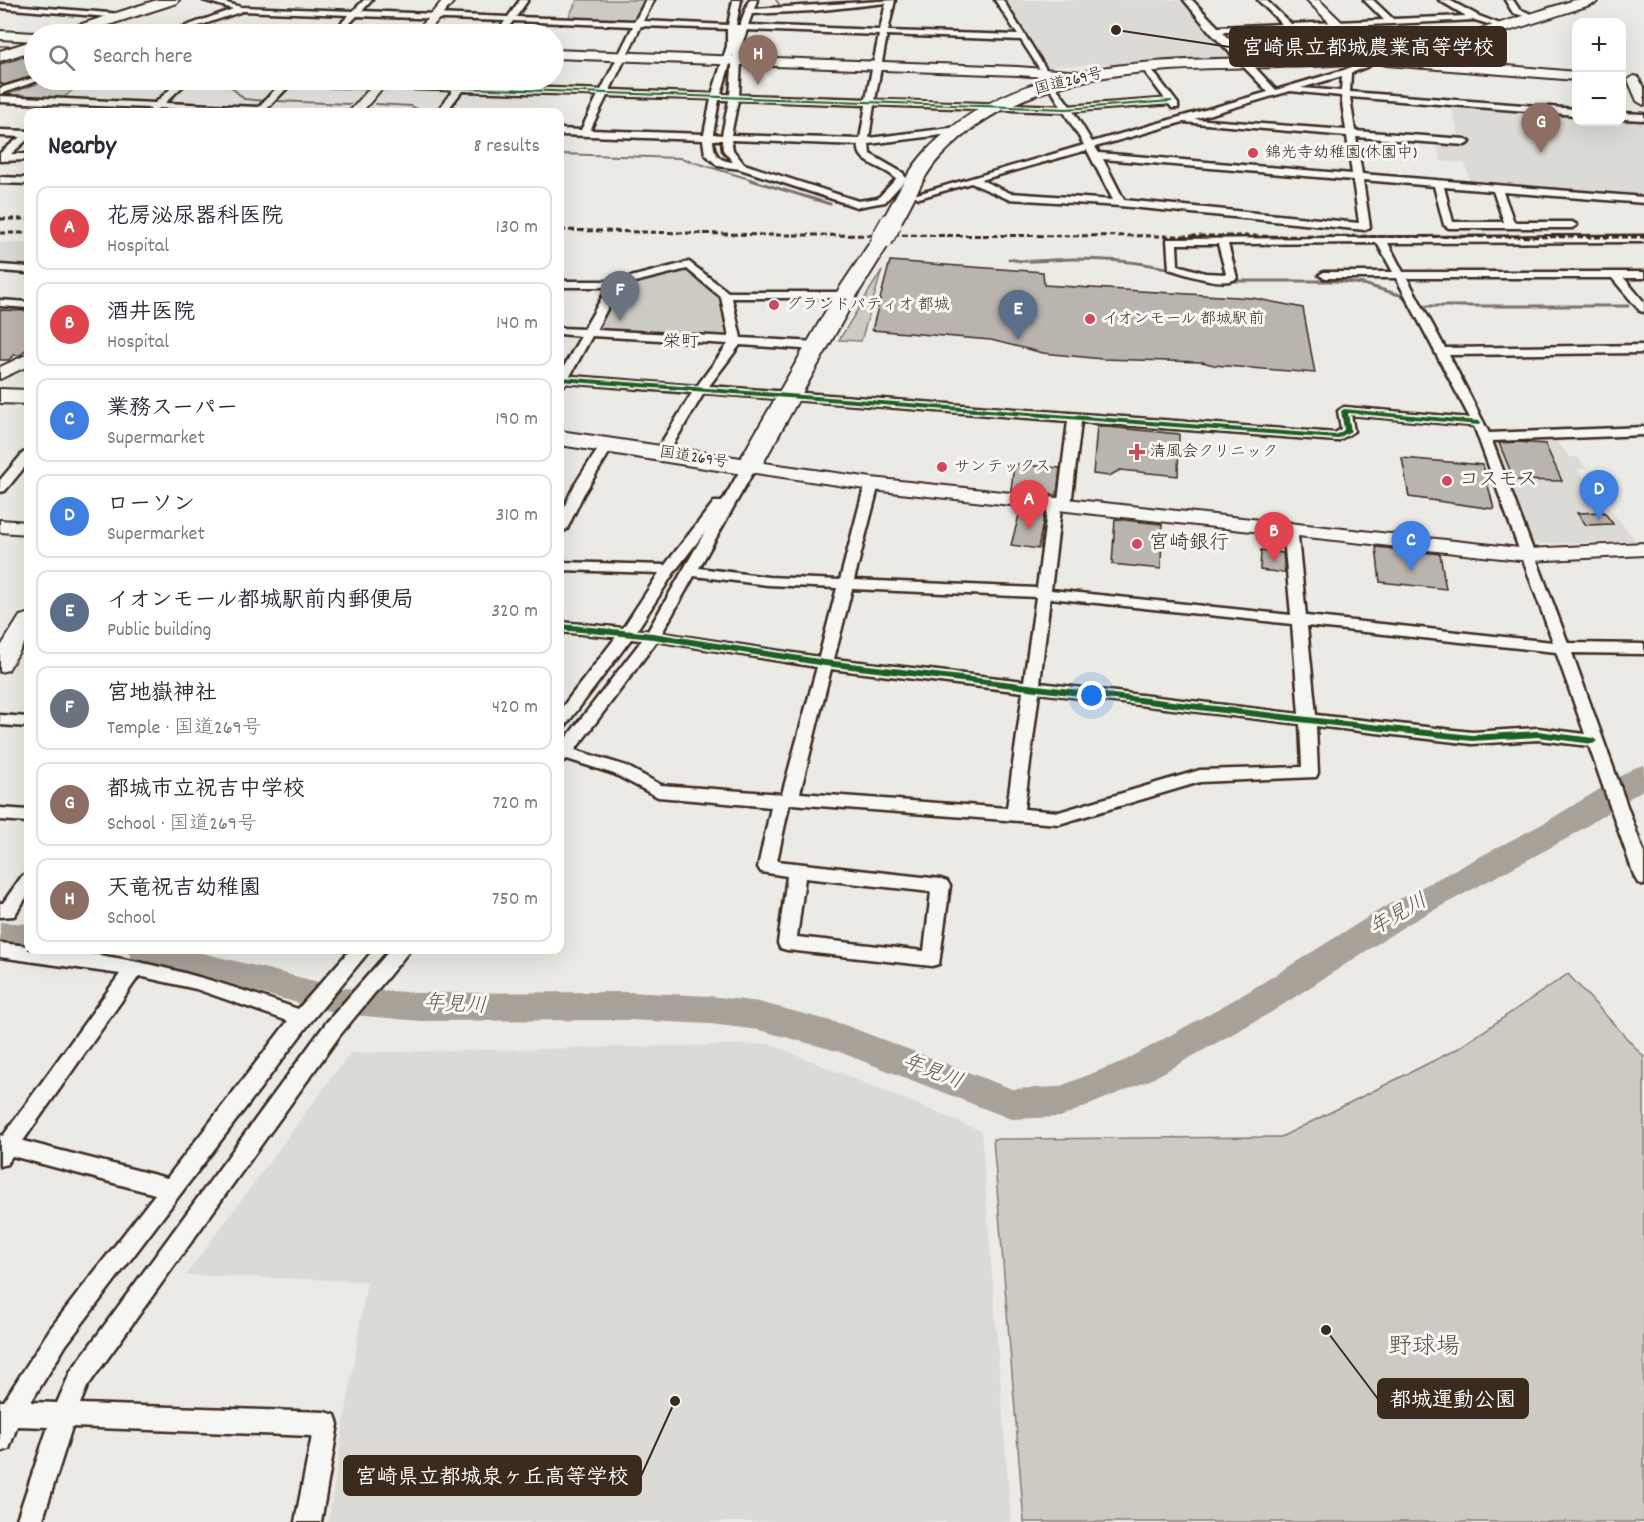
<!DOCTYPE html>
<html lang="en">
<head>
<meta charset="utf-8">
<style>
	:root { --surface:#fff; --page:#f7f7f7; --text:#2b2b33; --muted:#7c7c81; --line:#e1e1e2; --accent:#d1495b }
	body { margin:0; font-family:Dekko,"Klee One",sans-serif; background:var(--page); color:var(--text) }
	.controls { position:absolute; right:18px; top:18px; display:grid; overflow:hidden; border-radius:12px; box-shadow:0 6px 24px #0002 }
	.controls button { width:54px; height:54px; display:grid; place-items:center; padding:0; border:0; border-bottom:2px solid var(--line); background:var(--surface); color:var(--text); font:30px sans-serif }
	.you { position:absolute; left:1092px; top:696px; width:21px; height:21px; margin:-15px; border:4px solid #fff; border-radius:50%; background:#1a73e8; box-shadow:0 0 0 9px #1a73e833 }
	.badge { display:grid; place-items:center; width:39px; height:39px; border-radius:50%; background:var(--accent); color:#fff; font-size:20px; font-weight:700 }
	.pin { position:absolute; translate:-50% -50px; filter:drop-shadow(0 2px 3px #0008) }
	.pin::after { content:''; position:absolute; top:32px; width:21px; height:18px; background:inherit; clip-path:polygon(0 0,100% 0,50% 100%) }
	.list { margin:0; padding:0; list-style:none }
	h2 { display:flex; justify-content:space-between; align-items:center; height:78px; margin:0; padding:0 24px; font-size:26px }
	h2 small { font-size:20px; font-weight:400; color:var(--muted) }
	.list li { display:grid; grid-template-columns:39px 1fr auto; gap:18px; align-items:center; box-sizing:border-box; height:84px; margin:0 12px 12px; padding:0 12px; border:2px solid var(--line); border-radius:12px }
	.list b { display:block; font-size:22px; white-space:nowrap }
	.list p { margin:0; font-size:20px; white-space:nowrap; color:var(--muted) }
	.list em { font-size:20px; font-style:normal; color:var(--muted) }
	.icon { flex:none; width:33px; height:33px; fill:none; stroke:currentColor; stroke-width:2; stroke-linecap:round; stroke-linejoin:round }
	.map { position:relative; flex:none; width:1644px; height:1522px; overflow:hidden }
	.search { position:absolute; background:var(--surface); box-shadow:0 6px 24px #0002; left:24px; top:24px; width:540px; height:66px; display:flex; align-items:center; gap:15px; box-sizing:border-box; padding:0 21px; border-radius:33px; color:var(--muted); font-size:22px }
	.panel { position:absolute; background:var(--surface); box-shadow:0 6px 24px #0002; left:24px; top:108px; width:540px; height:846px; border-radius:12px }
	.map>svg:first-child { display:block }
	.built { fill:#dcdad4 }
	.green { fill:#cdcac4; stroke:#847a71; stroke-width:1.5 }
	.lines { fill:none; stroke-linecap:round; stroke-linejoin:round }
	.stream-far1 { stroke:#7c7167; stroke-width:2 }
	.stream { stroke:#7c7167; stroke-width:3 }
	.river { fill:#a8a198; fill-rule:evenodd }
	.building { fill:#bab4ae; stroke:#3b2a1e; stroke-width:1.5 }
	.street-casing { stroke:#3b2a1e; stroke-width:5 }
	.secondary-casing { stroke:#3b2a1e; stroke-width:4 }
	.highway-casing { stroke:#3b2a1e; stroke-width:4 }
	.street { fill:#f6f6f2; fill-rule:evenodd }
	.secondary { fill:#f6f6f2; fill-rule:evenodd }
	.highway { fill:#f6f6f2; fill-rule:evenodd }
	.rail { stroke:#3b2a1e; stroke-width:3; stroke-dasharray:6 3; stroke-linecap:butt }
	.highway-bridge-casing { stroke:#3b2a1e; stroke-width:24; stroke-linecap:butt }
	.highway-bridge { stroke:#f6f6f2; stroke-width:21 }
	.cycleway-casing { stroke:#f6f6f2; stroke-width:4 }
	.cycleway { fill:#1b5e20; fill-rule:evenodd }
	.poi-dot { fill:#d1495b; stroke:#f6f6f2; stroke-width:2 }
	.labels { text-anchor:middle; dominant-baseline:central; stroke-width:6; stroke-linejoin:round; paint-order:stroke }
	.far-street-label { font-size:16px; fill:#3b2a1e; stroke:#f6f6f2 }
	.far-poi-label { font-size:16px; fill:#3b2a1e; stroke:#f6f6f2; text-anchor:start }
	.far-quarter-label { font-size:18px; fill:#3b2a1e; stroke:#f6f6f2 }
	.poi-label { font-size:20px; fill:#3b2a1e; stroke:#f6f6f2; text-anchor:start }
	.water-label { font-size:21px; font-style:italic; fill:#615449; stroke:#f6f6f2 }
	.near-park-label { font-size:24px; fill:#605248; stroke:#f6f6f2 }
	.leader { fill:none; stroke:#3b2a1e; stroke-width:2 }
	.callout-dot { fill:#3b2a1e; stroke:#f6f6f2; stroke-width:2 }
	.callout { fill:#3b2a1e; stroke:#3b2a1e; stroke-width:2 }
	.callout-label { font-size:21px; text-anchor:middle; font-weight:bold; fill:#fff }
</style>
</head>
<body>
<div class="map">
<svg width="1644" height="1522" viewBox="0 0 1644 1522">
	<rect width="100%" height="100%" fill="#ebeae5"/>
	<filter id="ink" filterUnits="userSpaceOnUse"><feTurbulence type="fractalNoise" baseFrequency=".0167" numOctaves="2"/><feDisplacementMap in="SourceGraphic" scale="12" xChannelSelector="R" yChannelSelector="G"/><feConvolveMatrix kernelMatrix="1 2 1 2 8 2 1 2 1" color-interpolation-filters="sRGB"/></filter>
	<g filter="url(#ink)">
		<g class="built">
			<path d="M1003,0H1184L1237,60L1049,66L1043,64Z"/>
			<path d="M1451,105L1576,114V122H1622V117L1644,119V197L1470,184L1465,163L1441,161L1436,142L1461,143Z"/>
			<path d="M0,243H28V264L26,266L0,264Z"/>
			<path d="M1554,438L1569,457H1577L1586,468L1577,469L1636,541L1533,544L1492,442L1493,439Z"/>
			<path d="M770,1044L981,1131L1011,1522H328L367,1281L186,1275L350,1053Z"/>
		</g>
		<g class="green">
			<path d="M577,0H648L636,23L567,21Z"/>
			<path d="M48,80H85L61,100L0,97Z"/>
			<path d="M689,265L726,296L736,342L588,333L615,284Z"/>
			<path d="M882,270L861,341L839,340Z"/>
			<path d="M1568,974L1644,1057V1522H1024L993,1139L1281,1137L1457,1049Z"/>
		</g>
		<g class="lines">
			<g class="stream-far1">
				<path d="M776,0L782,8"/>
				<path d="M853,3L874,0"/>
				<path d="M0,46H14"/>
				<path d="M195,81L226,82L244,99L265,101"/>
				<path d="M19,87L42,80"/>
				<path d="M276,101L350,104"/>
				<path d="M376,104L411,106L423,112"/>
				<path d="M560,154L680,158L756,181"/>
			</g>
			<g class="stream">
				<path d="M751,180L830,204"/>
				<path d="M1009,259C1030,264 1052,259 1074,259C1108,259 1142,262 1175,270"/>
				<path d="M1224,281H1336L1363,284L1403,296L1407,303"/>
				<path d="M1427,306H1628"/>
			</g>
			<g class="river">
				<path d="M1644,765V789L1568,838L1408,924L1270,1013L1150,1080L1060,1117L1011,1119L837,1051L759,1030L710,1024L629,1020L421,1021L342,1014L143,963L132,959L127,950H191L342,988L421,993L629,992L710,996L759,1002L842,1024L1012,1089L1058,1087L1126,1060L1246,993L1386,906L1546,822L1634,768Z"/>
				<path d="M0,922L28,924V948L0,946Z"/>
			</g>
		</g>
		<g class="building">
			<path d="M34,54V76L4,85L0,83V64Z"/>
			<path d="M890,261L1043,272L1044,285L1253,298L1303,308L1315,373L1214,365L1202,362L1102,359L1043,353L991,340L872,330Z"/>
			<path d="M0,310L28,311V347L21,355H13L9,360H0Z"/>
			<path d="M1097,426L1179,434L1178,476L1120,470L1109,476L1093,474Z"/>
			<path d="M1518,442L1545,444L1562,481L1514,480L1499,443Z"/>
			<path d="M1402,458L1483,465L1494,509L1409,497Z"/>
			<path d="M1014,464L1060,468L1057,495L1011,490Z"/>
			<path d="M1021,508L1045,511L1038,549L1011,545Z"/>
			<path d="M1604,512L1613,524L1586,525L1577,513Z"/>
			<path d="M1115,519L1162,524L1161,569L1112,564Z"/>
			<path d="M1376,547L1440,554L1446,589L1380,582Z"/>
			<path d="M1261,550L1283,553L1285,573L1260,570Z"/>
		</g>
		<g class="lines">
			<defs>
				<g id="street">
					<path d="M203,0H216L241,7L353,11L364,0H372L362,11L508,17L520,0H528L516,17L635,21L646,0H654L643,21L728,25L733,0H741L736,25H740L749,0H757L754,9L895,0L888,31L1018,35L995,0H1003L1049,74H1043L1021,40L887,35L875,100L1061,106L1047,83L1051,80L1070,106L1165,99L1142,68L1149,66L1178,104V108H1172L1169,104L1073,111L1092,142L1268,92L1210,32L1184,0H1192L1218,27L1282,24L1258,0H1266L1291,24L1384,20L1364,0H1373L1393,19L1466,16L1439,0H1449L1479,16L1508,27L1504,29L1475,20L1222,32L1276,90L1344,70L1363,62L1371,54L1375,57L1369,66L1351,73L1350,92L1576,109V115L1350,97L1355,131L1465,139L1470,142L1465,145L1356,137L1362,174L1644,197V203L1503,192L1514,222H1572L1577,225L1572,228H1449L1444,225L1434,186L1363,180L1370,227L1365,230L1120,206L1008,199L971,183L919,198L914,195L1084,145L1064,112L874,105L869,138L958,127L963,130L958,133L869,144L870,154L903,173L906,179L885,202L857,207L740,169L718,166L705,154L703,140L560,135V129L581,130L598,95L462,91L446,112H437L453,90L290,85L264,112L159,108L153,112L149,108L0,102V96L155,103L180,80H189L165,103L259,107L280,84L234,83L230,80L457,85L464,80L468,82L466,85L601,90L633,26L513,21L504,34H496L505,21L357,16L339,34H331L349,15L243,11L175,34H164L233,9ZM886,3L880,30L748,25L752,14L813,11ZM641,26L727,29V46L712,94L610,90ZM747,30L879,35L866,99L739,95L742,44ZM733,54L730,95L721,94ZM1342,76L1341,91L1301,88ZM1290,91L1341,96L1346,130L1194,119ZM607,96L711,99L704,134L590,130ZM719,100H729L722,135L713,134ZM738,100L866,105L860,139L731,135ZM1183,122L1347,136L1352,174L1099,153L1095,147ZM713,140H722L723,150L733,162C718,161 714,154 713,140ZM731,140L859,145C856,164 886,167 896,179L878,198L858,201L744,164L733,150ZM1087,150L1113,200L1010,193L981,180ZM1103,159L1353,180L1359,223L1124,200ZM1444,187L1493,191L1504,222H1453Z"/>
					<path d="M1505,0H1513L1519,9L1539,17L1535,19L1513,13Z"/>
					<path d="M0,4L121,14L125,16L121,18L0,8Z"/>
					<path d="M33,78L40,80L0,94V88Z"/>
					<path d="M1622,113L1644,114V120L1622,119Z"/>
					<path d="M0,130L28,131V139L11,154H28V160L0,161V153L20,137L0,136Z"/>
					<path d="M0,177L28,178V184L0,183Z"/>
					<path d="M1644,236V242L1388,243L1403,272H1644V278H1624L1644,302V312L1640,311L1612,278H1407L1445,348L1644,345V353L1449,355L1489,433L1644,427V435L1492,441L1568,643L1644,644V654L1572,653L1644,853V885L1638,883L1635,878L1589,746L1538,740L1472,744L1316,726L1318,773L1316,777L1200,782L1059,824L792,804L789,806L777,861L941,879L947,881L950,886L939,964L932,966L787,950L780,948L778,943L787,876L761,872L758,867L771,807L658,797L614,774L567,759L560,763V746L642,640L631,639L566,725L560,726V710L616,637L560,632V622L623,628L659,573L560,570V562L665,565L714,502H722L742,467L749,463L756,467L699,568L768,577L840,580L865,484L872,480L879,484L854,580L1037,588L1048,504L1058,501L1068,421L704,393L666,456H656L655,453L692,393L567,383L560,388V374L581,336L560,334V328L584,329L608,287H560V281H615L689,262L728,292H846L852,295L846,298H732L741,338L817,342L823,346L817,350L740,345L709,386L1335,433L1341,429L1338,411L1344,407L1470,418L1396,278H1324L1319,275L1324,272H1393L1377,243L1228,244L1237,278C1224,288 1185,274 1169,269L1167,239ZM1177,244H1218L1226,274L1205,273L1178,265ZM687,269L721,297L729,337L596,330L619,286ZM592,336L728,344L697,386L570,376ZM1351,415L1474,426L1553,642L1306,616L1297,527L1290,523L1283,527L1291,615L1051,590L1061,508L1071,505L1081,422L1337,441L1354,431ZM705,532L648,631L637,630L675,571ZM694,576L768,585L837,588L819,657L662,633ZM852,589L1036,597L1024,681L834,659ZM1050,598L1292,624L1299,714L1040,683ZM1307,626L1556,652L1585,734L1538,728L1472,732L1316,715ZM657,641L817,667L782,794L661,785L626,766L575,750ZM831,669L1023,692L1007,808L800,793ZM1039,693L1300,724L1302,767L1200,770L1059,812L1024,809ZM805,878L931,892L924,951L797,937Z"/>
					<path d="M0,265L28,267V273L0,271Z"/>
					<path d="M0,300L28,302V308L0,306Z"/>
					<path d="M608,441L614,445L583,495L567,529L560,533C560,499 585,470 603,442Z"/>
					<path d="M28,452V463L5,491L0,492V480L23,453Z"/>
					<path d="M0,715L28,717V727L0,725Z"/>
					<path d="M0,808L28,810V822L0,820Z"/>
					<path d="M28,874V895L14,916L0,917V903H3L22,876Z"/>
					<path d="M0,943L28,946V950C122,950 211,979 298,1009L350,950H370L309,1024L66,1345L31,1402L57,1403L71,1371L326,1023L390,950H410L340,1035L87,1387L80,1404L326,1412L335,1415L338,1424L321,1522H295L312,1436L72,1427L42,1522H16L48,1427L17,1426L9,1449L0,1452V1401H4L50,1329L155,1194L12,1156L7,1164L0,1166V1135L3,1136L120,974L0,957ZM139,976L196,989L288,1021L167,1178L23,1141Z"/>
				</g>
				<g id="secondary">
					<path d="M443,0H455L426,34H414Z"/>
					<path d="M1307,0H1319L1375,54L1576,72V80L1387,65L1367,60Z"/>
					<path d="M0,31L34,33L38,34H34V41L0,39Z"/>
					<path d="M554,50L1018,67L1082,72L1088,76L1082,80L1018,75L554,58Z"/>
					<path d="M1634,76L1638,77L1644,88V105L1637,101L1628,80Z"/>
					<path d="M377,80H389L362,112H349Z"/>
					<path d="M28,354V366L0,379V367Z"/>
					<path d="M749,461L872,478L1529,549L1644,543V555L1529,561L872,490L742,471L739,467L742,463Z"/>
					<path d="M0,520L28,522V534L0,532Z"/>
					<path d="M28,614V637L8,670L0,672V648L20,616Z"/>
				</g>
				<g id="highway">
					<path d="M157,0H179L177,3L80,34H58L60,31Z"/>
					<path d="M1575,0H1598L1596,3C1523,26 1449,53 1372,62C1229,78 1050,41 940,157C921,177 913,205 898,227H884L881,223C895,198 907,171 927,150C1039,33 1228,69 1373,52C1443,44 1509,20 1575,0Z"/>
					<path d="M34,40V50L0,61V51Z"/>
					<path d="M882,233L889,235L892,239L857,295L758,472L749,475L560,445V431L741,458L835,295L875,235Z"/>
					<path d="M0,389L28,390V404L0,403Z"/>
				</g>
			</defs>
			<use href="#street" class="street-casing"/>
			<use href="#secondary" class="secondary-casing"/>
			<use href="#highway" class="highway-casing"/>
			<use href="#street" class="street"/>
			<use href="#secondary" class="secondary"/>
			<use href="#highway" class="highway"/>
			<g class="rail">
				<path d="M0,219H28"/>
				<path d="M560,230L767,235L1644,237"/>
				<path d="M0,233H28"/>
			</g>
			<defs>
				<path id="highway-bridge" d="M882,239L891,223"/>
			</defs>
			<use href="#highway-bridge" class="highway-bridge-casing"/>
			<use href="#highway-bridge" class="highway-bridge"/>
			<defs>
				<g id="cycleway">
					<path d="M232,80H261L1067,108L1171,100L1173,101L1171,102L1067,110L234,81Z"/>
					<path d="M560,377L1336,435L1344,430L1341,411L1344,409L1479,421L1482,423L1479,425L1348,413L1351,431L1337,439L560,381Z"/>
					<path d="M560,624L653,633L825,660L1308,717L1472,735L1538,731L1593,738L1597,741L1593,744L1538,737L1472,741L1308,723L825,666L653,639L560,630Z"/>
				</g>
			</defs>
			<use href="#cycleway" class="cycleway-casing"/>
			<use href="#cycleway" class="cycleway"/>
		</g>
	</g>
	<g class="poi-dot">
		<circle cx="1253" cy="153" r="6"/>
		<circle cx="774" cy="305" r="6"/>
		<circle cx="1090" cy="319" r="6"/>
		<path d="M1134 443h6v6h6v6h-6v6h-6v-6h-6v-6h6z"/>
		<circle cx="942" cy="467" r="6"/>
		<circle cx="1447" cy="481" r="6"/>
		<circle cx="1137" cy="544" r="6"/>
	</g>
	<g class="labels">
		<g class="far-street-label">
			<text transform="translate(1069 82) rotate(-14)">国道269号</text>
			<text transform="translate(694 458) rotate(9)">国道269号</text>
		</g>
		<g class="far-poi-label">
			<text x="1265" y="153">錦光寺幼稚園(休園中)</text>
			<text x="786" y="305">グランドパティオ 都城</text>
			<text x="1102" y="319">イオンモール 都城駅前</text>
			<text x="1150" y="452">清風会クリニック</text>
			<text x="954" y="467">サンテックス</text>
		</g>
		<g class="far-quarter-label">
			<text x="681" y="343">栄町</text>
		</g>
		<g class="poi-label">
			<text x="1459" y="481">コスモス</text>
			<text x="1149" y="544">宮崎銀行</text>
		</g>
		<g class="water-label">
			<text transform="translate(1399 916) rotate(-30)">年見川</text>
			<text transform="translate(455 1006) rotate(3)">年見川</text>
			<text transform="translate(932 1073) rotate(21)">年見川</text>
		</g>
		<g class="near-park-label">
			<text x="1424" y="1348">野球場</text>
		</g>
	</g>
	<path class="leader" d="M1116 30L1230 47M1326 1330L1378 1399M675 1401L641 1476"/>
	<g class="callout-dot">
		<circle cx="1116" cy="30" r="6"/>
		<circle cx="1326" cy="1330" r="6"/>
		<circle cx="675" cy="1401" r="6"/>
	</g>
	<g class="callout">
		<rect x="1230" y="27" width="276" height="39" rx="6"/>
		<rect x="1378" y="1379" width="150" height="39" rx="6"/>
		<rect x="344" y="1456" width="297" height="39" rx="6"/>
	</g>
	<g class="callout-label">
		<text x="1368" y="54">宮崎県立都城農業高等学校</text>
		<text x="1453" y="1406">都城運動公園</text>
		<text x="492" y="1483">宮崎県立都城泉ヶ丘高等学校</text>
	</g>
</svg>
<div class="controls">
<button>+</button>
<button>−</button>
</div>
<div class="you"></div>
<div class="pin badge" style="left:1029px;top:530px;background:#e0444e">A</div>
<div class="pin badge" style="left:1274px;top:562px;background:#e0444e">B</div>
<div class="pin badge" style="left:1411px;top:571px;background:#3f7fe0">C</div>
<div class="pin badge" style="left:1599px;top:520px;background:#3f7fe0">D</div>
<div class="pin badge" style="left:1018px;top:340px;background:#5c6f8a">E</div>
<div class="pin badge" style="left:620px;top:321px;background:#6b7280">F</div>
<div class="pin badge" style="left:1541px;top:153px;background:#8d6e63">G</div>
<div class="pin badge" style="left:758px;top:85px;background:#8d6e63">H</div>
<div class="search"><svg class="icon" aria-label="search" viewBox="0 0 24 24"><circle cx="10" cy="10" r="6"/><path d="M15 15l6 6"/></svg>Search here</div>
<section class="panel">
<h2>Nearby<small>8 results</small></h2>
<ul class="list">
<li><span class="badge" style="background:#e0444e">A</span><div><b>花房泌尿器科医院</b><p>Hospital</p></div><em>130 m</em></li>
<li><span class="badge" style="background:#e0444e">B</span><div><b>酒井医院</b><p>Hospital</p></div><em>140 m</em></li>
<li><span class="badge" style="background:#3f7fe0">C</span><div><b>業務スーパー</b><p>Supermarket</p></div><em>190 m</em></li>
<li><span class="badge" style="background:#3f7fe0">D</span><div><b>ローソン</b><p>Supermarket</p></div><em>310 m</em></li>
<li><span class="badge" style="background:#5c6f8a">E</span><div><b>イオンモール都城駅前内郵便局</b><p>Public building</p></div><em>320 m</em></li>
<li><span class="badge" style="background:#6b7280">F</span><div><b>宮地嶽神社</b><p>Temple · 国道269号</p></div><em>420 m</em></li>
<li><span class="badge" style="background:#8d6e63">G</span><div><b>都城市立祝吉中学校</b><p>School · 国道269号</p></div><em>720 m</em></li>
<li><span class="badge" style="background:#8d6e63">H</span><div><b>天竜祝吉幼稚園</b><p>School</p></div><em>750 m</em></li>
</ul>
</section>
</div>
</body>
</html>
